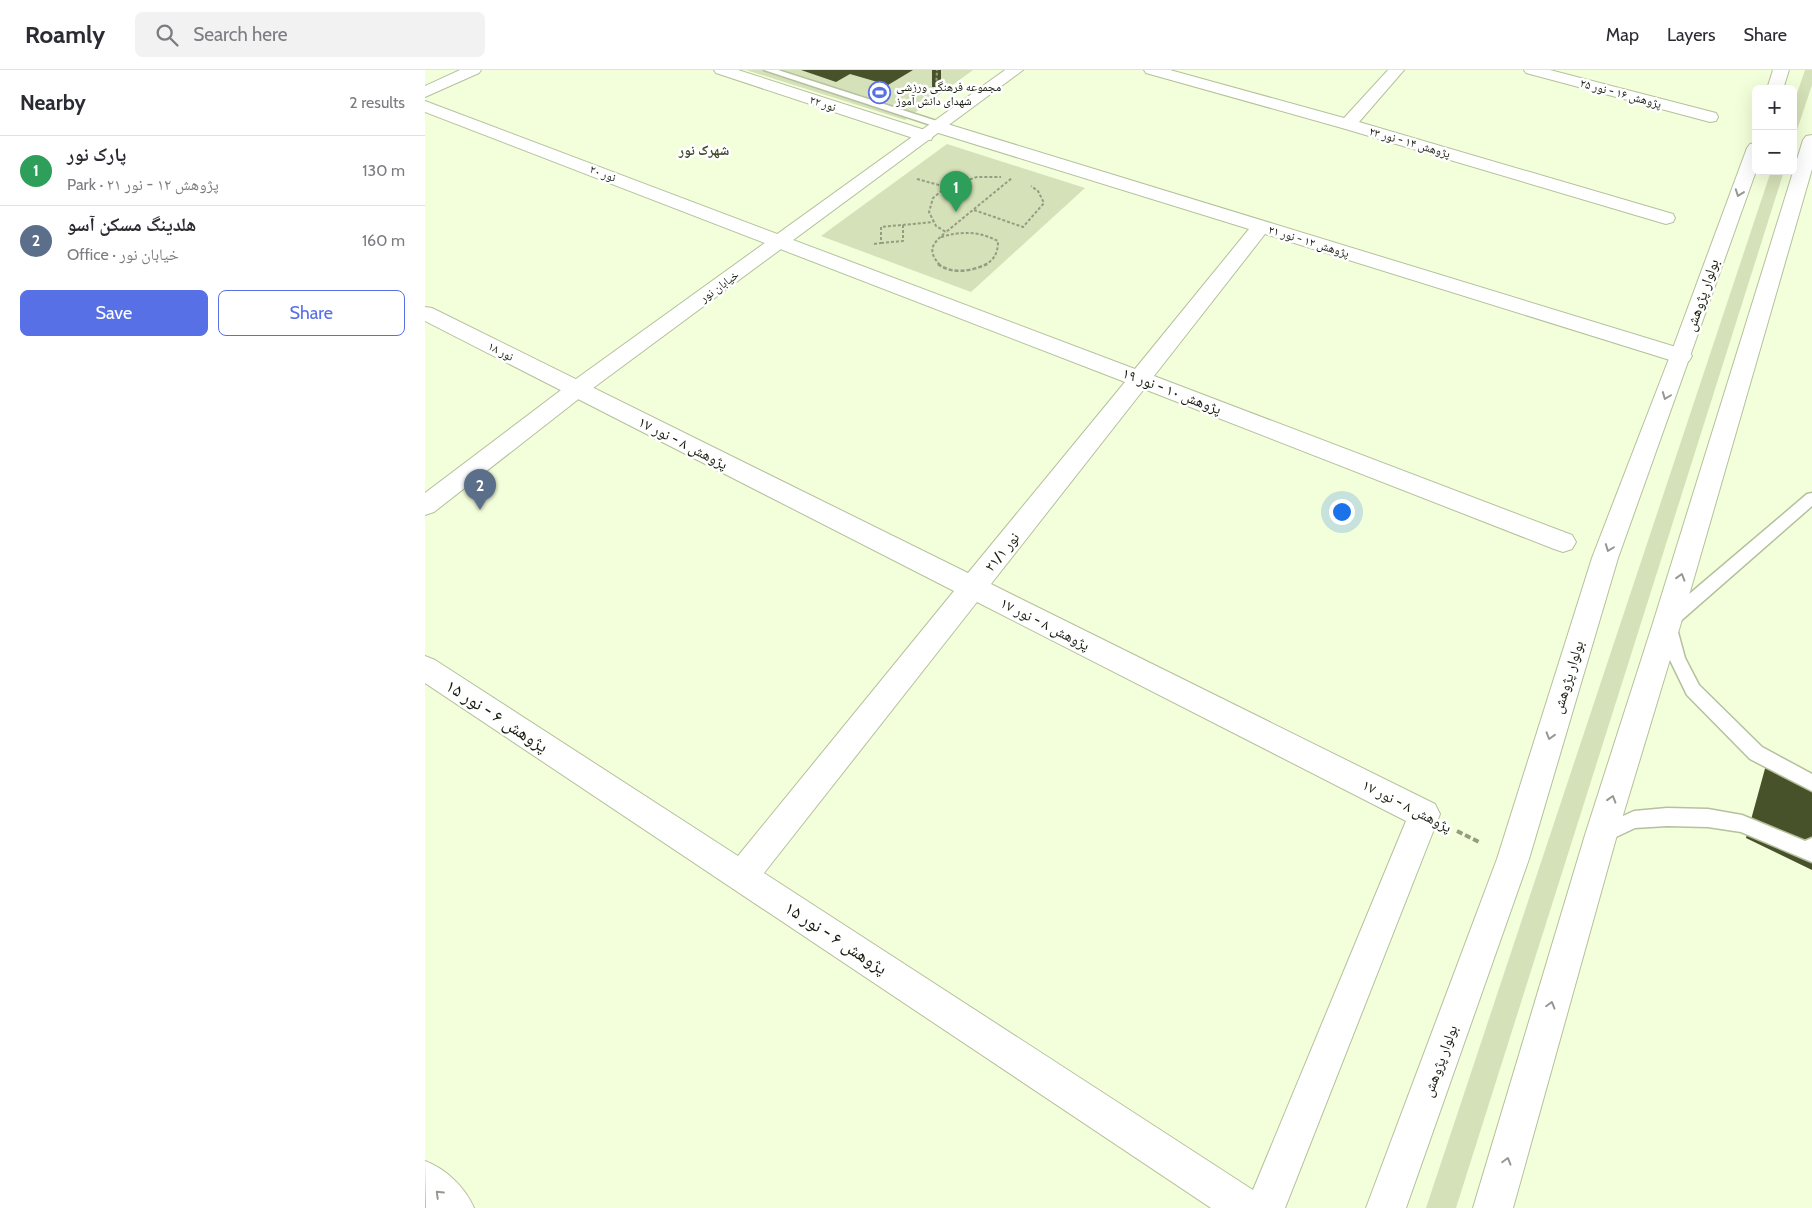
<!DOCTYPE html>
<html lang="en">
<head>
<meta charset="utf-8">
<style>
	:root { --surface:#fff; --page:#f2f2f3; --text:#2b2b33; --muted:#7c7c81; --line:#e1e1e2; --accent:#5770e6 }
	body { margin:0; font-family:Cabin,"Noto Naskh Arabic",sans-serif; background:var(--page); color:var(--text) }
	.controls { position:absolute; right:15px; top:15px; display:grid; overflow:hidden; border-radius:8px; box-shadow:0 5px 20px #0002 }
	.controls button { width:45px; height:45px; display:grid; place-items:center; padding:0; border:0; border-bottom:1px solid var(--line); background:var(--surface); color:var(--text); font:25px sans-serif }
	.you { position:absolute; left:916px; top:441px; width:18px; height:18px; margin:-12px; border:4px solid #fff; border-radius:50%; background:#1a73e8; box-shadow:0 0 0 8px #1a73e833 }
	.badge { display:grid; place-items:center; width:32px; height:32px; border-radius:50%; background:var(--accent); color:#fff; font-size:16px; font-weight:700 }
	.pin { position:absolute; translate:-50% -41px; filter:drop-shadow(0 1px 2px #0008) }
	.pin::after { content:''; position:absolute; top:26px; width:18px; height:15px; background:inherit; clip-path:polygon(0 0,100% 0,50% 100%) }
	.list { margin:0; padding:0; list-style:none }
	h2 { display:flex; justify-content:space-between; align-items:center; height:65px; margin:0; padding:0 20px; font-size:21px }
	h2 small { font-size:16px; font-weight:400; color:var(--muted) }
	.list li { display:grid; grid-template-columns:32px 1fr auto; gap:15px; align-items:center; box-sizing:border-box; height:70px; padding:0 20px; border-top:1px solid var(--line) }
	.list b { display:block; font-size:19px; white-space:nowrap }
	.list p { margin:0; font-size:16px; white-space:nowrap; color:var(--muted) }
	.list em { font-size:16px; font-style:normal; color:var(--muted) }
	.actions { display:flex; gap:10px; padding:15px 20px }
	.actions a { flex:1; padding:11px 0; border:1px solid var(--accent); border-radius:8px; text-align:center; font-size:18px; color:var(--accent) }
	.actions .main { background:var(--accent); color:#fff }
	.icon { flex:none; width:28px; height:28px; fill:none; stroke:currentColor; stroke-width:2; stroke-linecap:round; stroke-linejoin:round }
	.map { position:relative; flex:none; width:1387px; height:1138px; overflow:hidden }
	header { display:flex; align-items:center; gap:30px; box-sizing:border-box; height:70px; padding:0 25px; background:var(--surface); border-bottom:1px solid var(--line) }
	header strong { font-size:24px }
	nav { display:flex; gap:28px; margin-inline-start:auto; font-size:18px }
	.search { width:350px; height:45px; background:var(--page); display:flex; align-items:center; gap:12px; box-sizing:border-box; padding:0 18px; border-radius:8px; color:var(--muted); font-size:19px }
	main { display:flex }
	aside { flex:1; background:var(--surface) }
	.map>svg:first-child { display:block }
	.green { fill:#d5e1b8 }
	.building { fill:#48522a }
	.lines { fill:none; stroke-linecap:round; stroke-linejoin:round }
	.service-casing { stroke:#b5c09d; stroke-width:3 }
	.minor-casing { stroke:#b5c09d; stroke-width:2 }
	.secondary-casing { stroke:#b5c09d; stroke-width:2 }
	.primary-casing { stroke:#b5c09d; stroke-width:2 }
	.path-far2 { stroke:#949c81; stroke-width:2; stroke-dasharray:3 2; stroke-linecap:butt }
	.path-far1 { stroke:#949c81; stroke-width:2.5; stroke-dasharray:4 2; stroke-linecap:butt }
	.path { stroke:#949c81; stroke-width:4; stroke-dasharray:6 3; stroke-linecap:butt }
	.service { fill:#fff; fill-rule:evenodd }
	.minor { fill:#fff; fill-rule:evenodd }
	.secondary { fill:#fff; fill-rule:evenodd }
	.primary { fill:#fff; fill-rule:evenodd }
	.oneway { stroke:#979893 }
	.labels { text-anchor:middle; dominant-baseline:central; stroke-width:5; stroke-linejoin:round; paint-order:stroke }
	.far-poi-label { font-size:12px; fill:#171b0e; stroke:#fff; text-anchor:start }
	.far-street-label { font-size:12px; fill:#171b0e; stroke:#fff }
	.far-neighbourhood-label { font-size:14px; font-weight:bold; fill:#424a2c; stroke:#fff }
	.street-label { font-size:15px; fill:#171b0e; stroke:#fff }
	.near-street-label { font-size:18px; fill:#171b0e; stroke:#fff }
</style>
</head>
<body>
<header>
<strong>Roamly</strong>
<div class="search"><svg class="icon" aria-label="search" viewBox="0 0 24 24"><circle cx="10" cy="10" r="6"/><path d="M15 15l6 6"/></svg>Search here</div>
<nav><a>Map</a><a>Layers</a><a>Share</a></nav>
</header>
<main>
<aside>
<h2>Nearby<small>2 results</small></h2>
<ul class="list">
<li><span class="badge" style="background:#2e9e5b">1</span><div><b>پارک نور</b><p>Park · پژوهش ۱۲ - نور ۲۱</p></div><em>130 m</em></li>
<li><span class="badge" style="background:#5c6f8a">2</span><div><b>هلدینگ مسکن آسو</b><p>Office · خیابان نور</p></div><em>160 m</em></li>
</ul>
<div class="actions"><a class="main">Save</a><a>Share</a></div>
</aside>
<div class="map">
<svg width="1387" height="1138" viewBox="0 0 1387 1138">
	<rect width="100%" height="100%" fill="#f3feda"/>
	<g class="green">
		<path d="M321,0H548L480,50Z"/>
		<path d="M1380,0H1387V15L1368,72V35Z"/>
		<path d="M522,74L660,118L546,222L396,166Z"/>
		<path d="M1346,101H1359L1031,1138H1001Z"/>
	</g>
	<g class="building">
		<path d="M376,0H488L463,15L425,4L411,12Z"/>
		<rect x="507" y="0" width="9" height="17"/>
		<path d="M1344,684L1387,703V800L1321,768Z"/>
	</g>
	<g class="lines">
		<defs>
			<g id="service">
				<path d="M339,0H353L518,53L520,55L518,57H512Z"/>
				<path d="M1387,423V436L1251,555L1260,588L1274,615L1337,677L1387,704V721L1325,689L1262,625L1244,588L1234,553L1236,548L1382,424Z"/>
				<path d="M1242,738L1283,739L1317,745L1380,771L1387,768V792L1316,762L1283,757L1242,756L1210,758L1176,774L1169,771L1167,765L1169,759L1209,741Z"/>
			</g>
			<g id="minor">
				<path d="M35,0H56L54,3L0,27V16Z"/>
				<path d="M289,0H313L506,62L508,66L506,70H494L291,3Z"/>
				<path d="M719,0H745L919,48L963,0H979L934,52L1248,144L1250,148L1248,152L1241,154L1234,152L917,58L721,3Z"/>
				<path d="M1099,0H1125L1291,43L1293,47L1291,51L1285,52L1101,3Z"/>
				<path d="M0,31L710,299L824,159L507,61L505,57L507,53H519L1264,281L1267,286L1264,291L1256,293L1248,291L840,164L729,306L1147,465L1151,472L1147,479L1138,482L1129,479L719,319L566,514L1010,734L1015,744L860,1138H786L0,613V586L10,590L313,786L529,521L0,251V237L7,238L543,503L700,312L0,42ZM552,532L981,751L828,1120L339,803Z"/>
			</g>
			<g id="secondary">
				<path d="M580,0H598L160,324L9,442L0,445V423L144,314Z"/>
				<path d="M0,1091C21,1099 40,1117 49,1138H1Z"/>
			</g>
			<g id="primary">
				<path d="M1348,0H1364L1358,19H1342Z"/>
				<path d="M1387,65V99L1256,553L1192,765L1088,1138H1048L1160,765L1228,553L1378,70L1381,66Z"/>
				<path d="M1331,73V101L1193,488L1104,789L981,1138H941L1072,789L1167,488L1245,286L1322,78L1325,74Z"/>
			</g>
		</defs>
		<use href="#service" class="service-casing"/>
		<use href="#minor" class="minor-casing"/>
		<use href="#secondary" class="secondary-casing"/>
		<use href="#primary" class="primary-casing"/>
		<g class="path-far2">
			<path d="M496,23L500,19H511L512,0"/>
			<path d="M492,109L521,117L552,107H576"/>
			<path d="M521,117L508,128L504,142L511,156L521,162L587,108"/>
			<path d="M549,140L598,157L619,133L613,121L606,116"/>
			<path d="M516,167C537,161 553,161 573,171C573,182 570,189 560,195"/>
			<path d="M456,173L478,171V155"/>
			<path d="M449,174L456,173V157L508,152"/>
			<path d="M515,195C501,180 508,173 521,162"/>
		</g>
		<path class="path-far1" d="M513,194C527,205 547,201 562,194"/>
		<path class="path" d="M1032,761L1056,773"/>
		<use href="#service" class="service"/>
		<use href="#minor" class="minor"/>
		<use href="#secondary" class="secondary"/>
		<use href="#primary" class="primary"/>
	</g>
	<defs><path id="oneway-chevron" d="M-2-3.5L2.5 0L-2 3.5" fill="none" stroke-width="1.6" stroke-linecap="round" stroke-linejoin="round" transform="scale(1.25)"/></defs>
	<g class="oneway">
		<use href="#oneway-chevron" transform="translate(1314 123) rotate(110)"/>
		<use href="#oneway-chevron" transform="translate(1241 326) rotate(111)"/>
		<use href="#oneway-chevron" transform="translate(1184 478) rotate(111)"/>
		<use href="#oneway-chevron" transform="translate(1256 507) rotate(-73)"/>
		<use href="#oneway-chevron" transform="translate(1125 666) rotate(107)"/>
		<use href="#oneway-chevron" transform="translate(1187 729) rotate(-73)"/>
		<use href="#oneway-chevron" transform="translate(1126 935) rotate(-74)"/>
		<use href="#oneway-chevron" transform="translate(1082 1091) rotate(-74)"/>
		<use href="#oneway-chevron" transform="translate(14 1124) rotate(-136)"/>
	</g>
	<defs>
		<symbol id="stadium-ring" viewBox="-11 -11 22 22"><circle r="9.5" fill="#fff" stroke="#5770e6" stroke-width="1.5"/><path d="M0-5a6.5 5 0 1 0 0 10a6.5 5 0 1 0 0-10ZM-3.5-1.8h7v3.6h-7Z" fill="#5770e6"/></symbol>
	</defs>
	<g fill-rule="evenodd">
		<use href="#stadium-ring" x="442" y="10" width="25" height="25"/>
	</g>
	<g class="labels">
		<g class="far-poi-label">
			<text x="471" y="16">مجموعه فرهنگی ورزشی<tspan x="471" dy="14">شهدای دانش آموز</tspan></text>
		</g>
		<g class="far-street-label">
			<text transform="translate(1196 23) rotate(15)">پژوهش ۱۶ - نور ۲۵</text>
			<text transform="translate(398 33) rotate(18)">نور ۲۲</text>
			<text transform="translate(985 72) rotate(16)">پژوهش ۱۴ - نور ۲۳</text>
			<text transform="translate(178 103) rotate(21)">نور ۲۰</text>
			<text transform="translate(884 171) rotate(17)">پژوهش ۱۲ - نور ۲۱</text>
			<text transform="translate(294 216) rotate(-36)">خیابان نور</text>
			<text transform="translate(76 281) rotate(27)">نور ۱۸</text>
		</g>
		<g class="far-neighbourhood-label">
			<text x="279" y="80">شهرک نور</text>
		</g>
		<g class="street-label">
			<text transform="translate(1277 225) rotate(-71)">بولوار پژوهش</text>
			<text transform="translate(747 321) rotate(21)">پژوهش ۱۰ - نور ۱۹</text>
			<text transform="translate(258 373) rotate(27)">پژوهش ۸ - نور ۱۷</text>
			<text transform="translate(577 482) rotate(-51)">نور ۲۱/۱</text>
			<text transform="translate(620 554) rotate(27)">پژوهش ۸ - نور ۱۷</text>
			<text transform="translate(1143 607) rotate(-73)">بولوار پژوهش</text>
			<text transform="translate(982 736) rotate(27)">پژوهش ۸ - نور ۱۷</text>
			<text transform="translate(1015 991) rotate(-70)">بولوار پژوهش</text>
		</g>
		<g class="near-street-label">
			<text transform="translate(72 646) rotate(33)">پژوهش ۶ - نور ۱۵</text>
			<text transform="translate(411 868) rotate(33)">پژوهش ۶ - نور ۱۵</text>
		</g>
	</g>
</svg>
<div class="controls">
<button>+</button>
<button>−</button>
</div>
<div class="you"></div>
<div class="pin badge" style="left:531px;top:142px;background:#2e9e5b">1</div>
<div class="pin badge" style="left:55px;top:440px;background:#5c6f8a">2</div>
</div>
</main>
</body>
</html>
